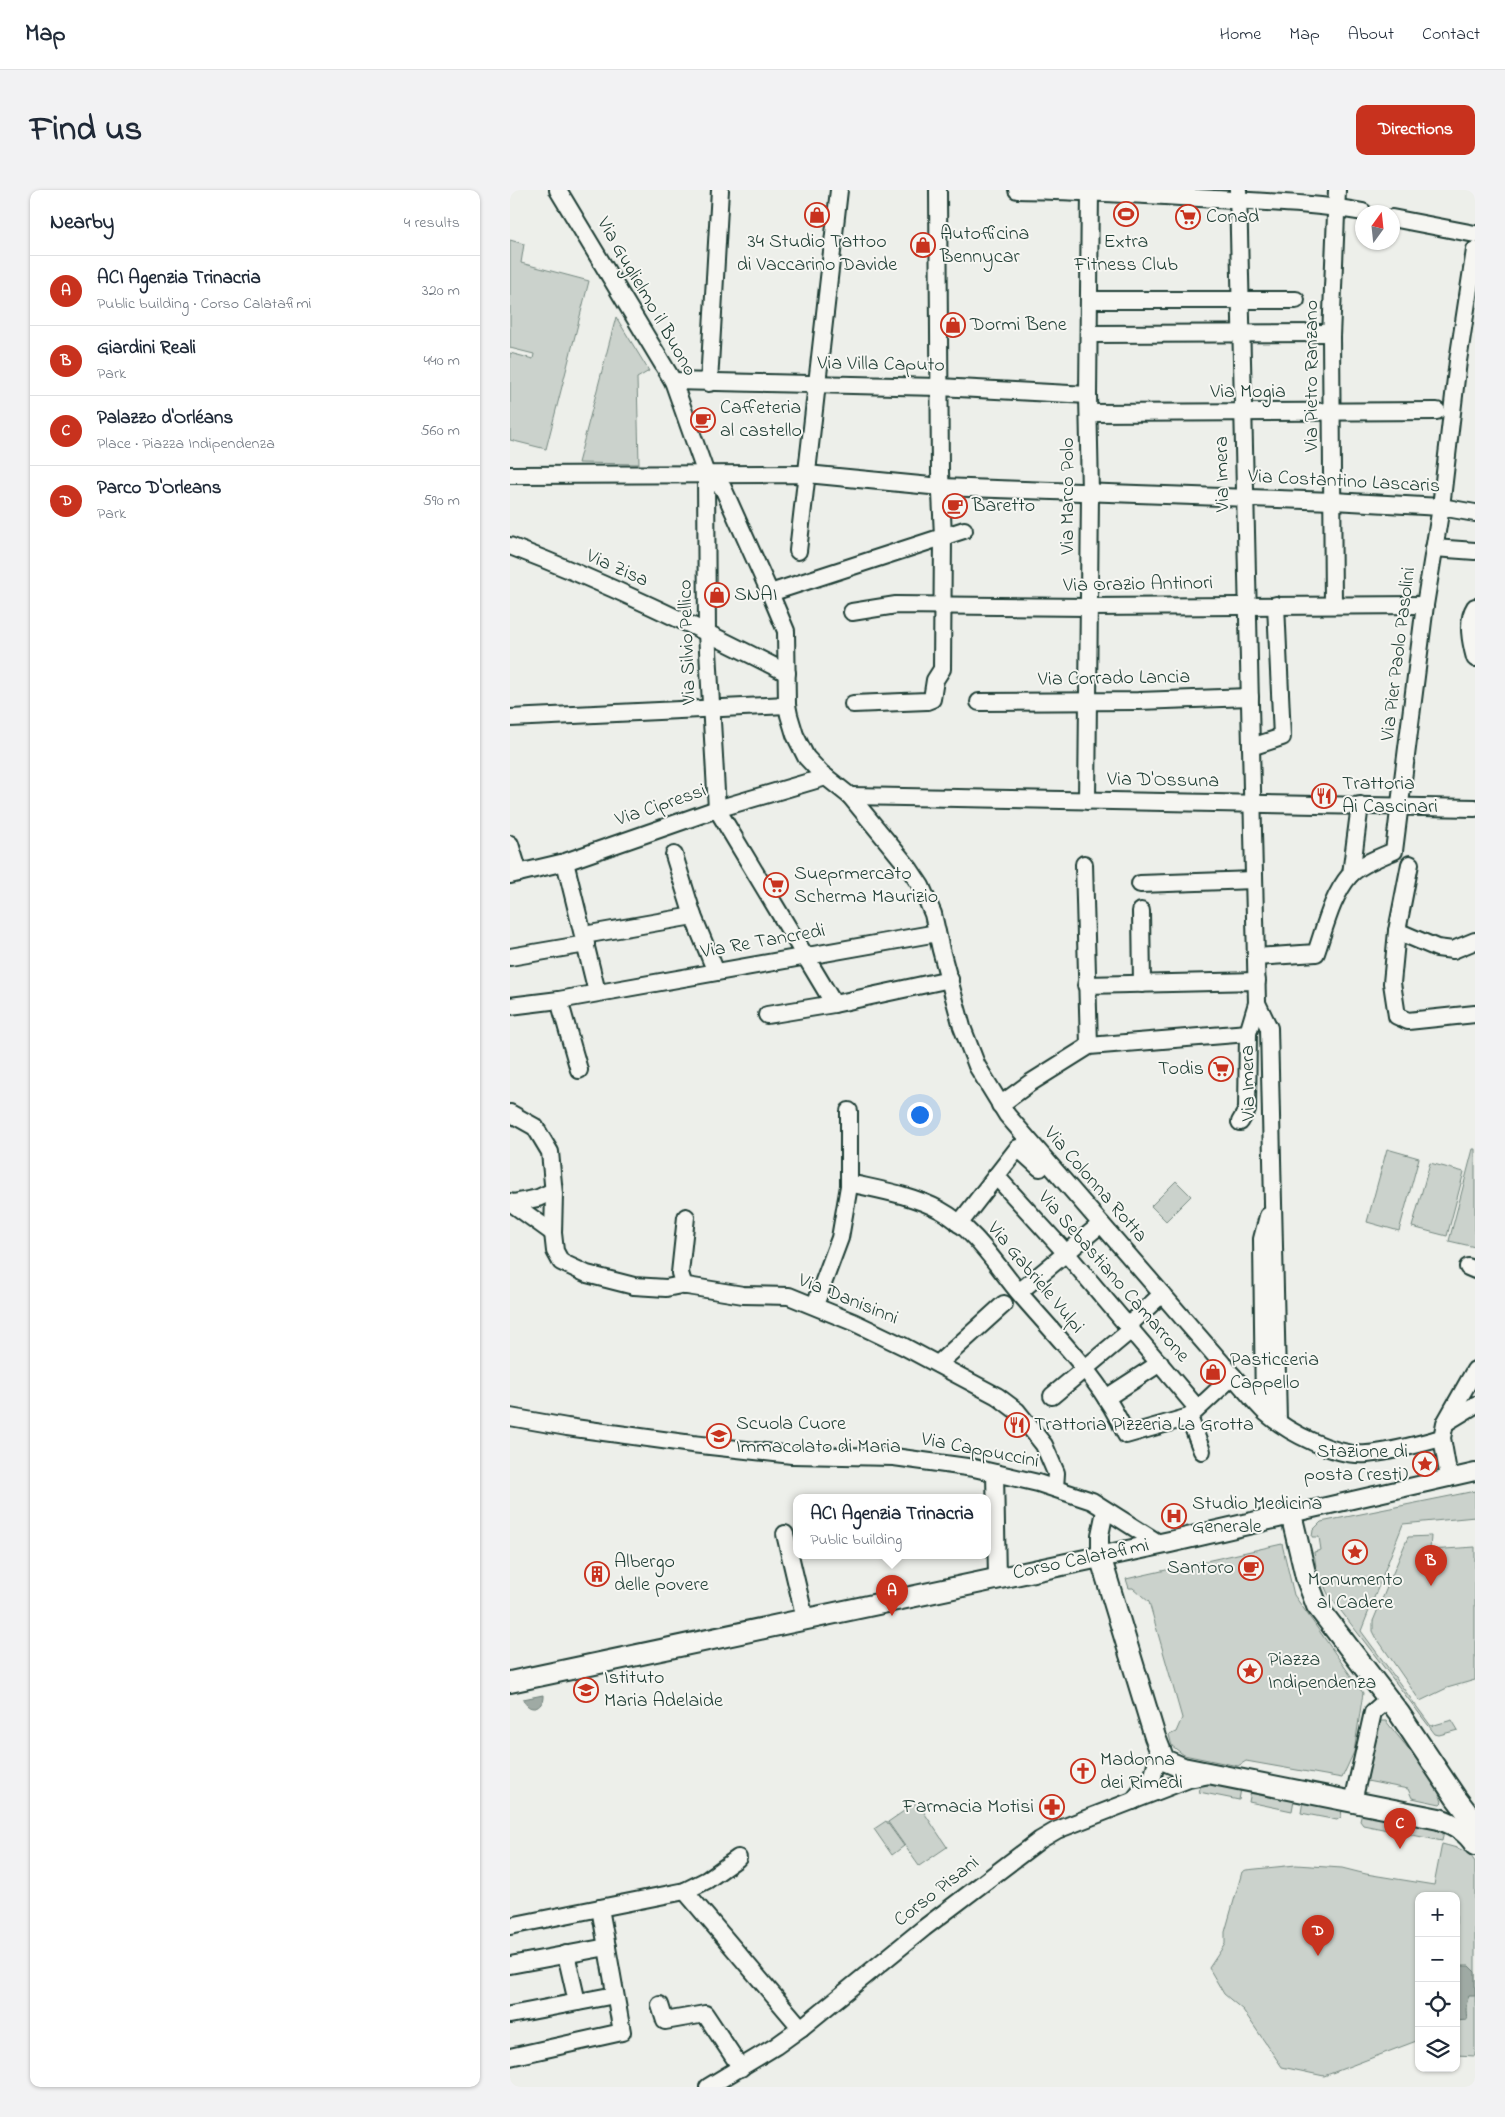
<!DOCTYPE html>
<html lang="en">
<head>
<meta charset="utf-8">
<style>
	:root { --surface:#fff; --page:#f2f2f3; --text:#1f2937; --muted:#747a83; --line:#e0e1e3; --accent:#c8321e }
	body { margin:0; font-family:"Indie Flower",sans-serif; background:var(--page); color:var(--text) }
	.controls { position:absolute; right:15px; bottom:15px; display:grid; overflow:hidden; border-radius:10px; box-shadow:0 1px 4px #0004 }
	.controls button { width:45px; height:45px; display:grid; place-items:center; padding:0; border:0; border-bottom:1px solid var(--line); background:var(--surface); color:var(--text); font:25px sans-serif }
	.compass { position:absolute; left:845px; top:15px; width:45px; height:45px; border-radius:50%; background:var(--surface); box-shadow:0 1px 4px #0004; rotate:15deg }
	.you { position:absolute; left:409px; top:924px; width:18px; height:18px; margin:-12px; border:4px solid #fff; border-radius:50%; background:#1a73e8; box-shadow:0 0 0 8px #1a73e833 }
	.badge { display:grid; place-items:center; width:32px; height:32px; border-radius:50%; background:var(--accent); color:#fff; font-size:16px; font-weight:700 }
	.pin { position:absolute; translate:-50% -41px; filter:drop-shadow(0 1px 2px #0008) }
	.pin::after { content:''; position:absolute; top:26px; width:18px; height:15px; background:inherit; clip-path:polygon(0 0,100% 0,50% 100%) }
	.popup { position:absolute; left:283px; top:1304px; width:198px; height:65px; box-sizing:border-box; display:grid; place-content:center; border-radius:10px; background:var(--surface); filter:drop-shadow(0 1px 4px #0005); font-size:16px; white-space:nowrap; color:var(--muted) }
	.popup b { font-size:19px; color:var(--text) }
	.popup::after { content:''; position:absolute; left:50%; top:100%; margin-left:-10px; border:10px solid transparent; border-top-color:var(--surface) }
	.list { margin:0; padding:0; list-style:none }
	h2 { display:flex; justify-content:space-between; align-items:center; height:65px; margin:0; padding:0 20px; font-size:21px }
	h2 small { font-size:16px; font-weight:400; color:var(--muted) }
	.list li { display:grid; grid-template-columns:32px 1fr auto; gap:15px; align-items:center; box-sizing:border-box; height:70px; padding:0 20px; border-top:1px solid var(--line) }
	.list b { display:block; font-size:19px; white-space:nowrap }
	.list p { margin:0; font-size:16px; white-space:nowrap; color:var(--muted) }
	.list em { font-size:16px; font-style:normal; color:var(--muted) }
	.icon { flex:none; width:28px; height:28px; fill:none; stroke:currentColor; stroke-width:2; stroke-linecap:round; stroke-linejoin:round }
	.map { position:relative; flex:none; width:965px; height:1897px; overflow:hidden; border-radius:10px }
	header { display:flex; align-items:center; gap:30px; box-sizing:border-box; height:70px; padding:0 25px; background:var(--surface); border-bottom:1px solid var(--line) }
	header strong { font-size:24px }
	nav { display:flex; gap:28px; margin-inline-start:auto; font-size:18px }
	.intro { display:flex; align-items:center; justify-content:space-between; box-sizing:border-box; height:120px; padding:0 30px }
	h1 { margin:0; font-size:35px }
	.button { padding:12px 22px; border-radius:10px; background:var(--accent); color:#fff; font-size:18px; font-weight:700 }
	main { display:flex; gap:30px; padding:0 30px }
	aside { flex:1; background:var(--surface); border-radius:10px; box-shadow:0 1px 4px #0004 }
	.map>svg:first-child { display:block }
	.green { fill:#cbd2cc; stroke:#758880 }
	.water { fill:#9faaa4; stroke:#6c7e77 }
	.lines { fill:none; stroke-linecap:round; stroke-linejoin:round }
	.minor-casing { stroke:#1f3d34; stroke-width:20 }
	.major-casing { stroke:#1f3d34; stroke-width:24 }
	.minor { stroke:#f6f6f2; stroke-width:16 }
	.major { stroke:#f6f6f2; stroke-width:20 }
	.labels { text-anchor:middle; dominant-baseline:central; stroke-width:4; stroke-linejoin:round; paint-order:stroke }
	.poi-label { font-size:20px; fill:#1f3d34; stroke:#f6f6f2; text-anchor:start }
	.street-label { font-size:20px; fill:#1f3d34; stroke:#f6f6f2 }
</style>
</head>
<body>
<header>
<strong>Map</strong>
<nav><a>Home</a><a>Map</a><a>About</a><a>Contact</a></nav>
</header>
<div class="intro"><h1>Find us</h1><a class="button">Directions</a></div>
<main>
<aside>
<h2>Nearby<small>4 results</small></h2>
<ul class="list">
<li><span class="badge">A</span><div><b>ACI Agenzia Trinacria</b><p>Public building · Corso Calatafimi</p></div><em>320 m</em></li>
<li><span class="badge">B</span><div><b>Giardini Reali</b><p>Park</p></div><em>440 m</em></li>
<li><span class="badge">C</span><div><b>Palazzo d'Orléans</b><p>Place · Piazza Indipendenza</p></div><em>560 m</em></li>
<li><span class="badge">D</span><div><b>Parco D'Orleans</b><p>Park</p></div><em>590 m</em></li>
</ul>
</aside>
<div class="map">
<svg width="965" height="1897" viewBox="0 0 965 1897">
	<rect width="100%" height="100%" fill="#edefea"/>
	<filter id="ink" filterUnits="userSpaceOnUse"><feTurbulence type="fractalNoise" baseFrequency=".02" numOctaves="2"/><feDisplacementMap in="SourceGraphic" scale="10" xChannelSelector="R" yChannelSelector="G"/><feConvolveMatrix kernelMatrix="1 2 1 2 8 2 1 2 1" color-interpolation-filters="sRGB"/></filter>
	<g filter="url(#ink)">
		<g class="green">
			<path d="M0,50L14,54L11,73L79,91L36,259L0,250V163L23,169L24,164L0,158Z"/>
			<path d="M106,127L139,181L127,188L129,274L68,273Z"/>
			<path d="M877,959L909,968L889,1041L857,1032Z"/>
			<path d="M963,959H965V1057L939,1051Z"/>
			<path d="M920,973L954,982L937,1046L902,1037Z"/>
			<path d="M666,991L681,1006L656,1031L641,1016Z"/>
			<path d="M965,1301V1327L893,1334L851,1441L921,1536L942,1530L948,1540L929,1545L925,1544L818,1404L806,1377L804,1362L811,1360L809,1347H802L803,1340L811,1332Z"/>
			<path d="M921,1346L920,1360L965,1357V1490L937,1498L910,1511L866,1447L863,1441V1431L898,1347Z"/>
			<path d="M772,1354L784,1405L853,1503L844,1562L832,1588L736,1571L728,1576L674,1565L662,1556L659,1545L666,1542L672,1528L639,1412L623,1398H619L616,1389Z"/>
			<path d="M870,1531H876C892,1552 925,1587 932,1612L930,1614L902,1608L898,1599L857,1591Z"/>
			<path d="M692,1591L731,1599L729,1610L689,1602Z"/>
			<path d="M741,1601L784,1610L782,1621L739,1612Z"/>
			<path d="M793,1611L832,1619L831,1627L827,1630L791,1623Z"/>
			<path d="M407,1612L437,1657L409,1676L378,1632Z"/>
			<path d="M852,1623L934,1640L932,1651L853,1635L850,1631Z"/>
			<path d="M376,1631L394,1656L382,1665L364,1639Z"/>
			<path d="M932,1654C946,1658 958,1659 965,1672V1866L946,1865V1706H909V1850L814,1886L772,1877L733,1820L714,1804L699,1778L715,1754V1742L732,1682L736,1680L786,1675L832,1678L856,1684L924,1695Z"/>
		</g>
		<g class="water">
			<path d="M33,1505C34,1520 18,1523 13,1509Z"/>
			<path d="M946,1776H959L965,1782V1806H959C955,1815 956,1820 957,1830L946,1831Z"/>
		</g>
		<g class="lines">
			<defs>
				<g id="minor">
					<path d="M48,0L163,191L196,284L213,298L260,403L276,441L277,515L279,525L285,545L296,567L311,583L340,606L399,678L411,696L423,724L431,760L452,837L467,876L497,925L723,1186C734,1198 744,1212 756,1223C779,1243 826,1267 857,1264C882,1262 908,1254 932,1248"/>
					<path d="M507,0C574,1 639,5 705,9C754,12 805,13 853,22"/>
					<path d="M728,0L747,813L759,838L768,1231"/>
					<path d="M882,28L965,44"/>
					<path d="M580,110H786"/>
					<path d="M579,144L821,143"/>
					<path d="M163,191L429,197L578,205"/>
					<path d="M199,193L210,0"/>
					<path d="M579,223L927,221"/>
					<path d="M196,284L197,443L207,619L324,814"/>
					<path d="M0,285L297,284L431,297L823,311L931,317L965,323"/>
					<path d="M0,356C95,392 187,437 277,483"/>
					<path d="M924,358L965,361"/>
					<path d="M288,361L329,0"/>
					<path d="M260,403L454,340"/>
					<path d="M823,415L821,147L827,0"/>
					<path d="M965,417C956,431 961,453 965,468"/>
					<path d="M342,422L386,415L578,417L915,415"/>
					<path d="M469,512L628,511L740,507"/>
					<path d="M343,514L417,511L422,509L425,490L432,479L433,346L430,282L428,0"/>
					<path d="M0,528L277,515"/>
					<path d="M741,557L772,547L766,415"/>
					<path d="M340,606L965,618"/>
					<path d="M577,611L580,303L578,205L580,0"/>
					<path d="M0,654L9,683"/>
					<path d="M164,665L183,726L206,782"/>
					<path d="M55,672L87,802"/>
					<path d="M574,674L579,856"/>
					<path d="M900,674L887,741L882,793L887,826L898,831L965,824"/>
					<path d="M841,684L850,615"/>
					<path d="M0,685L55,672L207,619L316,587"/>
					<path d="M630,694L744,690"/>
					<path d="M631,721L632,794"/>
					<path d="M887,741L927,758L943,760L965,751"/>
					<path d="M74,745L183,726"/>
					<path d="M0,767L76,754"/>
					<path d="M746,767L806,763C815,737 822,706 840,685C851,674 870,667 884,661L915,415L931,317L948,171L965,60"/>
					<path d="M576,795L747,791"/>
					<path d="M49,810L69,880"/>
					<path d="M0,816L49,810L427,743"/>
					<path d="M257,825L324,814L440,789"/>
					<path d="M490,915L520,893L579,856L738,843"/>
					<path d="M0,923L25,937L40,962L44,1004L43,1043L45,1061L51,1072L77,1084L124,1096L156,1098L171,1095L233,1105L279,1106L343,1132L393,1156L487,1206L507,1221L534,1255L546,1283L545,1298"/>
					<path d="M730,932L737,920L738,843L747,813"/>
					<path d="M486,986L556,1063L687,1218"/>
					<path d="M339,993C370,1000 402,1005 430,1020C465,1039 486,1075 511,1105C547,1147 595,1194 616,1245L679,1227L723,1186"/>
					<path d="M0,1012L43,1043"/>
					<path d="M3,1013L28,1008L43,1001"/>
					<path d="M449,1034L508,958L530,978"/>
					<path d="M958,1077L965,1080"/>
					<path d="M174,1096L170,1083L176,1027"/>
					<path d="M509,1102L591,1034"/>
					<path d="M305,1115L330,1048L339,996V921"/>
					<path d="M428,1174L494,1114"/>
					<path d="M542,1206L621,1140L622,1132L652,1104"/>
					<path d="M596,1208L650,1173"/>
					<path d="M754,1220L752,1049L758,1026"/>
					<path d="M0,1227L57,1237L182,1254L282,1265L384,1267L464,1278L528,1293L582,1311L650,1354"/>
					<path d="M679,1227L692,1261"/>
					<path d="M937,1232L965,1215"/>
					<path d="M485,1283L487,1388"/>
					<path d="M939,1288L932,1248L935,1233L965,1180"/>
					<path d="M781,1324L965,1282"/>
					<path d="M275,1344L295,1429"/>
					<path d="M590,1366V1345L595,1321"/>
					<path d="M623,1611L643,1586L649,1561"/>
					<path d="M843,1612L863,1522L878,1509"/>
					<path d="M175,1701L291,1838"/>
					<path d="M0,1736L175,1701L197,1690L228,1668"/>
					<path d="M56,1764L67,1812"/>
					<path d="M0,1775L97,1757"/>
					<path d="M150,1815L155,1831L195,1824L231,1878"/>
					<path d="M0,1825L105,1805"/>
					<path d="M0,1867L112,1842L90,1718"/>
					<path d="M198,1897L266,1856L291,1838L414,1738L530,1650L547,1640L679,1589L700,1585"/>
				</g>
				<g id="major">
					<path d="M590,1366L645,1547L654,1570L673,1578L929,1629C944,1634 957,1641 965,1655"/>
					<path d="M0,1492L660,1352L781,1324L796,1387L807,1416L889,1523L946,1608L965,1633"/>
				</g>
			</defs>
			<use href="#minor" class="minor-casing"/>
			<use href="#major" class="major-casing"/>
			<use href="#minor" class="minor"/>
			<use href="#major" class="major"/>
		</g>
	</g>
	<defs>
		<symbol id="stadium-ring" viewBox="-11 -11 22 22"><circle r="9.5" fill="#f6f6f2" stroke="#c8321e" stroke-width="1.5"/><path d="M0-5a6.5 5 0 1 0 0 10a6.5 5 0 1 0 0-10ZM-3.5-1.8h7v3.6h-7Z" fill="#c8321e"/></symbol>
		<symbol id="shop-ring" viewBox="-11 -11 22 22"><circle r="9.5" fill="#f6f6f2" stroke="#c8321e" stroke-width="1.5"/><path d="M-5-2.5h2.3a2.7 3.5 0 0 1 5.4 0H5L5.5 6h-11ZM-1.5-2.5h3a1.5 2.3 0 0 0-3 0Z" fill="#c8321e"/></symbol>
		<symbol id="supermarket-ring" viewBox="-11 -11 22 22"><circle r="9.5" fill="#f6f6f2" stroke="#c8321e" stroke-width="1.5"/><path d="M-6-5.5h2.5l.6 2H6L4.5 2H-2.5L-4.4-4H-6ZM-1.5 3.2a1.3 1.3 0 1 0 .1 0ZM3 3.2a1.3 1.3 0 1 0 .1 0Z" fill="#c8321e"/></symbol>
		<symbol id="cafe-ring" viewBox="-11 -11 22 22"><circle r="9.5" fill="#f6f6f2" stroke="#c8321e" stroke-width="1.5"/><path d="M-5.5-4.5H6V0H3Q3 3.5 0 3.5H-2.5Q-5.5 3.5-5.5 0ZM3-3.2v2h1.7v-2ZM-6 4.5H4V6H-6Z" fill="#c8321e"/></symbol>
		<symbol id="restaurant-ring" viewBox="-11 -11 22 22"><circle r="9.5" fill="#f6f6f2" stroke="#c8321e" stroke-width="1.5"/><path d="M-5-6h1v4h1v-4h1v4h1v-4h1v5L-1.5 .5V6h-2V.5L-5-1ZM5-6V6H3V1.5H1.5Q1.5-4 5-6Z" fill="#c8321e"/></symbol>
		<symbol id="school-ring" viewBox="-11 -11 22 22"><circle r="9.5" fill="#f6f6f2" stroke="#c8321e" stroke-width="1.5"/><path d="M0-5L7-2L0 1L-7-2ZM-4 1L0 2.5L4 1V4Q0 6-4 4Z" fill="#c8321e"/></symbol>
		<symbol id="sight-ring" viewBox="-11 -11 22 22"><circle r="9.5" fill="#f6f6f2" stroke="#c8321e" stroke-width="1.5"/><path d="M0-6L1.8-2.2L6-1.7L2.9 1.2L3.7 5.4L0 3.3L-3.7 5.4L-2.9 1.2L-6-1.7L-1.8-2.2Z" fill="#c8321e"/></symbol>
		<symbol id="hospital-ring" viewBox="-11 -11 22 22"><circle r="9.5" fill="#f6f6f2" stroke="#c8321e" stroke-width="1.5"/><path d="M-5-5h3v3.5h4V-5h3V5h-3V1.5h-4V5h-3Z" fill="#c8321e"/></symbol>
		<symbol id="building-ring" viewBox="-11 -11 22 22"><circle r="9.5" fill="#f6f6f2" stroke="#c8321e" stroke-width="1.5"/><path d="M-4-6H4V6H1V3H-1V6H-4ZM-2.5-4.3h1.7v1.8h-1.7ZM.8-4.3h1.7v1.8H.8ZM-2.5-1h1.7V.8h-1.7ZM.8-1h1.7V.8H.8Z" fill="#c8321e"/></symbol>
		<symbol id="church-ring" viewBox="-11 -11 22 22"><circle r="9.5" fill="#f6f6f2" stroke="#c8321e" stroke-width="1.5"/><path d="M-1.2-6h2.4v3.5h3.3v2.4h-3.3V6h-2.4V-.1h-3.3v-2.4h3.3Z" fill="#c8321e"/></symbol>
		<symbol id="pharmacy-ring" viewBox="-11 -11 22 22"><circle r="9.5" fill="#f6f6f2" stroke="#c8321e" stroke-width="1.5"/><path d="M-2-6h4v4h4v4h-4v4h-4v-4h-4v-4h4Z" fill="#c8321e"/></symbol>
	</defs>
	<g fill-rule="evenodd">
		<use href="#stadium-ring" x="602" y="10" width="28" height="28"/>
		<use href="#shop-ring" x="293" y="11" width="28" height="28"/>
		<use href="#supermarket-ring" x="664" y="13" width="28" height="28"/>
		<use href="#shop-ring" x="399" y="41" width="28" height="28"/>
		<use href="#shop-ring" x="429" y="121" width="28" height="28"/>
		<use href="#cafe-ring" x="179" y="216" width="28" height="28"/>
		<use href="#cafe-ring" x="431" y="302" width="28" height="28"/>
		<use href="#shop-ring" x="193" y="391" width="28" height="28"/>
		<use href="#restaurant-ring" x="800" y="592" width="28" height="28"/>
		<use href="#supermarket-ring" x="252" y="681" width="28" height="28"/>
		<use href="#supermarket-ring" x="697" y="865" width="28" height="28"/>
		<use href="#shop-ring" x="689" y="1168" width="28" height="28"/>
		<use href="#restaurant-ring" x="493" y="1221" width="28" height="28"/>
		<use href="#school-ring" x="195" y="1232" width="28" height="28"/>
		<use href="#sight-ring" x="901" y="1260" width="28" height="28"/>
		<use href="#hospital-ring" x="650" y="1312" width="28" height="28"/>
		<use href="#sight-ring" x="831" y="1348" width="28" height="28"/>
		<use href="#cafe-ring" x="727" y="1364" width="28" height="28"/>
		<use href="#building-ring" x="73" y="1370" width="28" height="28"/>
		<use href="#sight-ring" x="726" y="1467" width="28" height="28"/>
		<use href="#school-ring" x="62" y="1486" width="28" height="28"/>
		<use href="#church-ring" x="559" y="1567" width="28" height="28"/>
		<use href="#pharmacy-ring" x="528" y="1603" width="28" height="28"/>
	</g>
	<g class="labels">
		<g class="poi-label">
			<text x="696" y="27">Conad</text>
			<text x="430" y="44">Autofficina<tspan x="430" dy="23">Bennycar</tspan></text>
			<text x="307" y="52" text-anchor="middle">34 Studio Tattoo<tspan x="307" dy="23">di Vaccarino Davide</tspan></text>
			<text x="616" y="52" text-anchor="middle">Extra<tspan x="616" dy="23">Fitness Club</tspan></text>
			<text x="460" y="135">Dormi Bene</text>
			<text x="210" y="218">Caffeteria<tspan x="210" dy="23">al castello</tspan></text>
			<text x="462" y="316">Baretto</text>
			<text x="224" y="405">SNAI</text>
			<text x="832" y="594">Trattoria<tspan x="832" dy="23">Ai Cascinari</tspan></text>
			<text x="284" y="684">Sueprmercato<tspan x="284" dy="23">Scherma Maurizio</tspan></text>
			<text x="694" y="879" text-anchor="end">Todis</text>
			<text x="720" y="1170">Pasticceria<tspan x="720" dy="23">Cappello</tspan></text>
			<text x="226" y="1234">Scuola Cuore<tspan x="226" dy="23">Immacolato di Maria</tspan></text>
			<text x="524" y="1235">Trattoria Pizzeria La Grotta</text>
			<text x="898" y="1262" text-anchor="end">Stazione di<tspan x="898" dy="23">posta (resti)</tspan></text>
			<text x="682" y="1314">Studio Medicina<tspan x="682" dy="23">Generale</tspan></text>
			<text x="104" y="1372">Albergo<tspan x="104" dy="23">delle povere</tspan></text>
			<text x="724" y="1378" text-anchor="end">Santoro</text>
			<text x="845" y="1390" text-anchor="middle">Monumento<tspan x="845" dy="23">al Cadere</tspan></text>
			<text x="758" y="1470">Piazza<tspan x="758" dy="23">Indipendenza</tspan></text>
			<text x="94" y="1488">Istituto<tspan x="94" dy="23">Maria Adelaide</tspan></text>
			<text x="590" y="1570">Madonna<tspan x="590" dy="23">dei Rimedi</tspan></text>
			<text x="524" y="1617" text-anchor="end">Farmacia Motisi</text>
		</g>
		<g class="street-label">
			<text transform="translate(136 107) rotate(60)">Via Guglielmo il Buono</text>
			<text transform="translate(371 175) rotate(1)">Via Villa Caputo</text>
			<text transform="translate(802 186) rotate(-90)">Via Pietro Ranzano</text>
			<text x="738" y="202">Via Mogia</text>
			<text transform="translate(713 284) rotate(-91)">Via Imera</text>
			<text transform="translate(834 292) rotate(3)">Via Costantino Lascaris</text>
			<text transform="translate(558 306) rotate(-90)">Via Marco Polo</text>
			<text transform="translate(107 379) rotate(24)">Via Zisa</text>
			<text transform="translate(628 395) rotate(-1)">Via Orazio Antinori</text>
			<text transform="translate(178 452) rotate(-92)">Via Silvio Pellico</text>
			<text transform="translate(889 464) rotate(-83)">Via Pier Paolo Pasolini</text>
			<text transform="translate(604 489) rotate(-1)">Via Corrado Lancia</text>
			<text transform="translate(653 591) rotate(1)">Via D'Ossuna</text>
			<text transform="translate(151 616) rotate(-19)">Via Cipressi</text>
			<text transform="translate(253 752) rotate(-10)">Via Re Tancredi</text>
			<text transform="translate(739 893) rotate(-91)">Via Imera</text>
			<text transform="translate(585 995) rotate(49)">Via Colonna Rotta</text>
			<text transform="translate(603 1087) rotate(49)">Via Sebastiano Camarrone</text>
			<text transform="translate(525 1088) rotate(50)">Via Gabriele Vulpi</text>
			<text transform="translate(338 1110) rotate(22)">Via Danisinni</text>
			<text transform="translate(470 1261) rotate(11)">Via Cappuccini</text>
			<text transform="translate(571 1370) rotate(-12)">Corso Calatafimi</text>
			<text transform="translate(427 1702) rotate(-38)">Corso Pisani</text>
		</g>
	</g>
</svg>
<div class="controls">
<button>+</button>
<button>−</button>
<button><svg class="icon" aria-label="locate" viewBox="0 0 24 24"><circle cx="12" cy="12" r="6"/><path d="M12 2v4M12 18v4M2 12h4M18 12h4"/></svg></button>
<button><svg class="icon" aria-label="layers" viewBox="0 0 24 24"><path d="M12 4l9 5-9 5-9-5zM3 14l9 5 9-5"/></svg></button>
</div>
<svg class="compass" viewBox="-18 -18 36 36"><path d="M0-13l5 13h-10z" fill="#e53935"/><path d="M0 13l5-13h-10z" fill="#747a83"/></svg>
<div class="you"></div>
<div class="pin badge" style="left:382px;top:1426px">A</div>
<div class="popup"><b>ACI Agenzia Trinacria</b>Public building</div>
<div class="pin badge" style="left:921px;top:1396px">B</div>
<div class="pin badge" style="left:890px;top:1659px">C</div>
<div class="pin badge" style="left:808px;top:1766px">D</div>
</div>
</main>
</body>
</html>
